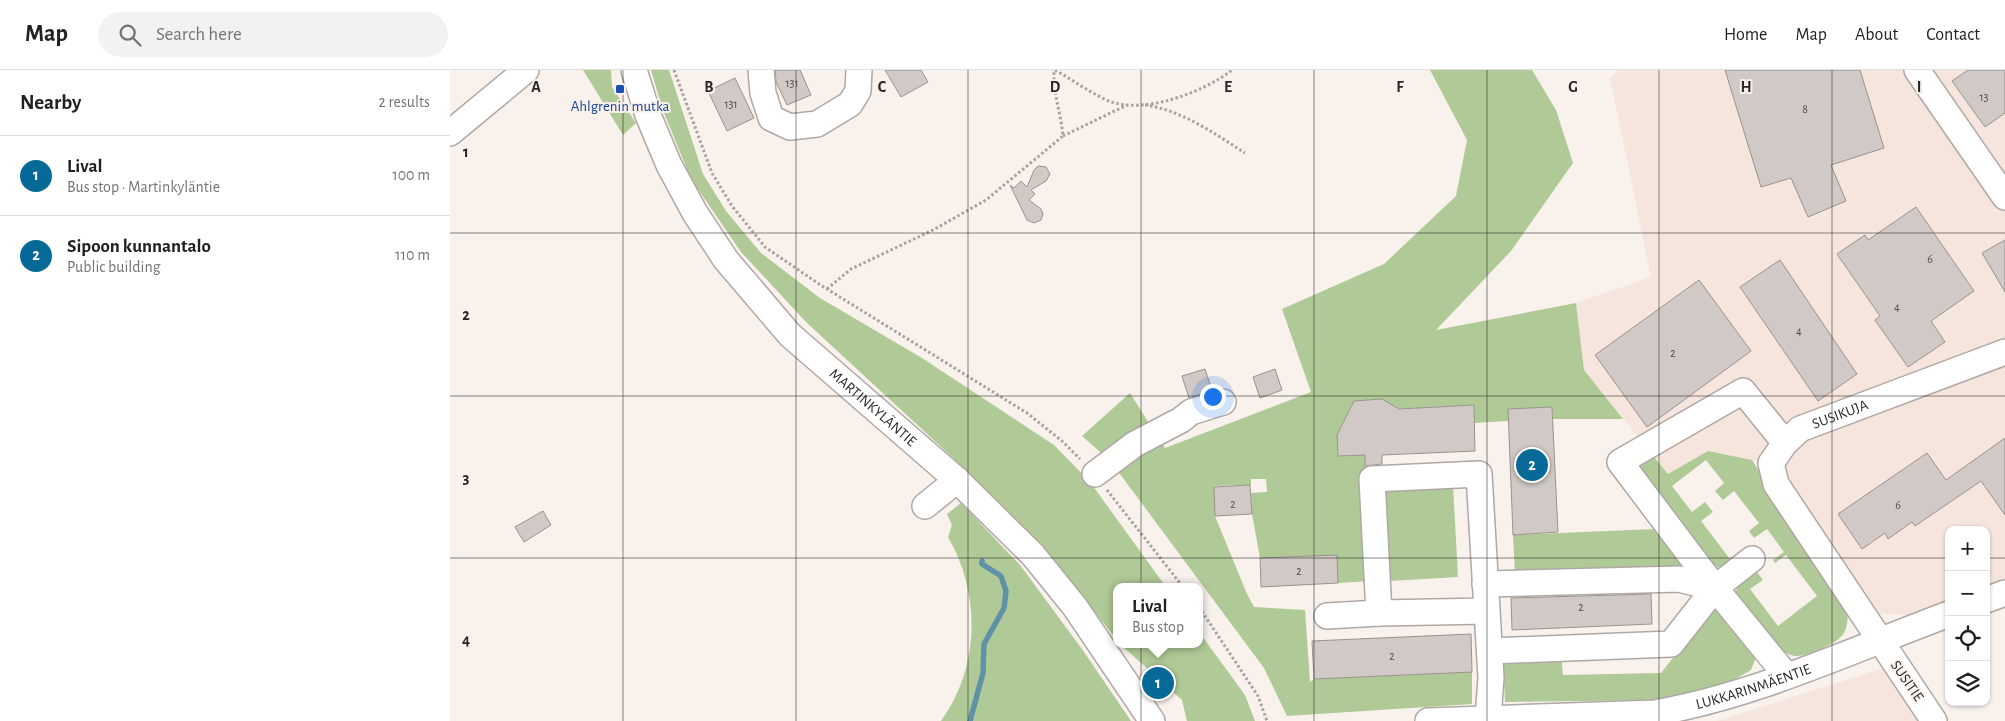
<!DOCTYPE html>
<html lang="en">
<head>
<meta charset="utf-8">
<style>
	:root { --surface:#fff; --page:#f2f2f2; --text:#202124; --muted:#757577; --line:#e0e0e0; --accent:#076997 }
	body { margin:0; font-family:"Alegreya Sans",sans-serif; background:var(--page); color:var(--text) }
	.controls { position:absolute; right:15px; bottom:15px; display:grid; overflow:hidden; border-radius:10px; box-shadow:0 1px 4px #0004 }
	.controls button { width:45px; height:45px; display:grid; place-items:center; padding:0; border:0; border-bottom:1px solid var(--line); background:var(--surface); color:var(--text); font:25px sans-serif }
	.you { position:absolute; left:762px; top:326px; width:18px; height:18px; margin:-12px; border:4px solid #fff; border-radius:50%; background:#1a73e8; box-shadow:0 0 0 8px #1a73e833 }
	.badge { display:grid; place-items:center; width:32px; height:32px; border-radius:50%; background:var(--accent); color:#fff; font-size:16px; font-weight:700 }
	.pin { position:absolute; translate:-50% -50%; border:2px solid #fff; box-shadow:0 1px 5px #0006 }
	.popup { position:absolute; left:663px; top:513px; width:90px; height:65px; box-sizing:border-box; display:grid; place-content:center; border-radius:10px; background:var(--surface); filter:drop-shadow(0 1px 4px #0005); font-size:16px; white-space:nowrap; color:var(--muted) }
	.popup b { font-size:19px; color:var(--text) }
	.popup::after { content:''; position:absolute; left:50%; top:100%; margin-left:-10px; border:10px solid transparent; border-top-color:var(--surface) }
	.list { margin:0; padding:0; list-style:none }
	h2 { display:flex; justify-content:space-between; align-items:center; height:65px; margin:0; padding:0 20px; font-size:21px }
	h2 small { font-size:16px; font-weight:400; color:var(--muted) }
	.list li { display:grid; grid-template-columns:32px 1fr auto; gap:15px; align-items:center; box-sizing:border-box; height:80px; padding:0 20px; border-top:1px solid var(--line) }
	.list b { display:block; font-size:19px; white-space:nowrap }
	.list p { margin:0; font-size:16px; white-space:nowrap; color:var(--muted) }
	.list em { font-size:16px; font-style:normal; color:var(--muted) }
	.icon { flex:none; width:28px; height:28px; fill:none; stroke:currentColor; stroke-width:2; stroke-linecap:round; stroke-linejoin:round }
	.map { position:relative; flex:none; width:1555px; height:651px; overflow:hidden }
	header { display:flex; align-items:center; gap:30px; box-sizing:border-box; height:70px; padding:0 25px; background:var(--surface); border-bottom:1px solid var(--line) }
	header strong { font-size:24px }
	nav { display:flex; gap:28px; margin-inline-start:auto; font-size:18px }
	.search { width:350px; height:45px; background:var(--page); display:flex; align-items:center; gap:12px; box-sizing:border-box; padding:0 18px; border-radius:28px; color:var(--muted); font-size:19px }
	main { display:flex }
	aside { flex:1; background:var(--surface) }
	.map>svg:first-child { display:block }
	.built { fill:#f5e5dc }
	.green { fill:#afca96 }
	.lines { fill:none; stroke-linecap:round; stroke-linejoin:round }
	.stream { stroke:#6092a7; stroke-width:5.5 }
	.building { fill:#d1c9c5; stroke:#99928e }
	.minor-casing { stroke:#afa8a4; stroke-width:28 }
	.path { stroke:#a8a29f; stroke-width:3; stroke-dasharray:2.5 2.5; stroke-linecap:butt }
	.minor { stroke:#fff; stroke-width:25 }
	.grid { fill:none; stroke:#292625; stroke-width:1; stroke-opacity:0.55 }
	.transit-dot { fill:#1a4fb4; stroke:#f9f1ec; stroke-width:2 }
	.labels { text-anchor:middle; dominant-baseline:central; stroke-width:4; stroke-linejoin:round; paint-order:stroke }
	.number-label { font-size:12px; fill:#534f4d }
	.transit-label { font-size:15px; fill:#164399; stroke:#f9f1ec }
	.street-label { font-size:15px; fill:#292625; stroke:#f9f1ec }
	.grid-label { font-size:16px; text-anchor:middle; font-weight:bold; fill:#292625; stroke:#f9f1ec; stroke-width:4; stroke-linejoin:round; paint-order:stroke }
</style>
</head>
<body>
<header>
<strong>Map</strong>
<div class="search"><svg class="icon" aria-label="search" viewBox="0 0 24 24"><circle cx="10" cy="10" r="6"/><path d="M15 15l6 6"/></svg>Search here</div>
<nav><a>Home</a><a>Map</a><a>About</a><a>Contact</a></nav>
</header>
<main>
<aside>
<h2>Nearby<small>2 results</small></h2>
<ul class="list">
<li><span class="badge">1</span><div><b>Lival</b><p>Bus stop · Martinkyläntie</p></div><em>100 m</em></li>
<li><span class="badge">2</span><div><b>Sipoon kunnantalo</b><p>Public building</p></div><em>110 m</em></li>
</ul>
</aside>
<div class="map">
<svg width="1555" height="651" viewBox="0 0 1555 651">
	<rect width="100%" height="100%" fill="#f9f1ec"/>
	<g class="built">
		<path d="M1169,0H1555V513L1536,519V460H1499V533L1462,545L1430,544L1337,407V398L1258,381L1218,404L1134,300L1126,233L1201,207L1160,8Z"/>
		<path d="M1434,598L1472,651H1261H1267Z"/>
	</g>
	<g class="green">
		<path d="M133,0H161L162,17L186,53L173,65Z"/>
		<path d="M201,0H219L253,104L276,141L311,183L370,228L472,288L604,375L640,412L716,517H667V570L591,476L515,399L356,252L291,182L241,109L212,38Z"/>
		<path d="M980,0H1082L1106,40L1123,93L1061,181L986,260L1126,233L1134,300L1173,349H1103L1102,337L1058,339V351L1025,353L1023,335L944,339V336L932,329L904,331L887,366L888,386L915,385L919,511L888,513L887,486L810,488L802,444L801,423L817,422L816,409H801V415L764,416L765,446L797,524L804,537L855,540L860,612L864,609L1022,602V634L837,646L814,598L664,396L707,366L715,378L861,322L832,239L934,194L1006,126L1017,70Z"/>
		<path d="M680,323L702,358L658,389L632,366Z"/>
		<path d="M1199,381L1218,404L1258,381L1302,390L1397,537C1399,555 1397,567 1379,575C1369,579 1357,586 1346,586C1325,585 1297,539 1285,523L1293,507L1304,498L1313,510L1300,519L1328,556L1367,526L1336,485L1325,493L1323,490L1334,482L1317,459L1304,468L1299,461L1309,453L1284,421L1273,430L1265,421L1274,413L1256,390L1222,416L1242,442L1255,432L1263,442L1251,451L1283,493L1265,498L1183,391Z"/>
		<path d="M1003,416L1008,507L940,511L935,419Z"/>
		<path d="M511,433L570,495L632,579L681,651H491C530,597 531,524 498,467L502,455L497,444Z"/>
		<path d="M1205,459L1239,498L1065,503L1063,465Z"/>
		<path d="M1265,535L1304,582L1305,590L1301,600L1282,611L1212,630L1055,632L1053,586L1111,584L1113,605L1211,603Z"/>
		<path d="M749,562L795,625L805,651H737L732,630L670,574H749Z"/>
	</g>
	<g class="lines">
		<path class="stream" d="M520,651L533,603L534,574L554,538L556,521L551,506L532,494V491"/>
	</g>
	<g class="building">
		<path d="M325,0H350L361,25L337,35L326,12Z"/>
		<path d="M435,0H471L478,12L451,27Z"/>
		<path d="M1275,0H1410L1434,78L1381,95L1396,131L1358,147L1341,108L1311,117Z"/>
		<path d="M1518,0H1555V43L1535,57L1502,11Z"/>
		<path d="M285,8L304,48L277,61L258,21Z"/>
		<path d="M588,96L596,97L600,104L596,111L581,120L585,124L579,130L591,139L593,144L591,150L584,153L577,150L560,115L564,118L571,111L577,117L584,100Z"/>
		<path d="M1466,137L1524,221L1481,251L1495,272L1458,297L1425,250L1430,246L1387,184L1415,165L1418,170Z"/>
		<path d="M1555,170V222L1532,183Z"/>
		<path d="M1330,190L1407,304L1368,331L1290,217Z"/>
		<path d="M1249,210L1301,281L1197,357L1145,285Z"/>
		<path d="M755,299L762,320L739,328L732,306Z"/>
		<path d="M825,299L832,320L810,328L803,307Z"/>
		<path d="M932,329L949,339L1024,335L1025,381L932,385V394L915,396V385L888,386L887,365L904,331Z"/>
		<path d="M1102,337L1108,462L1063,465L1058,339Z"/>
		<path d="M1555,368V445L1531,411L1465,456L1462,452L1438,469L1435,463L1412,479L1388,444L1477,383L1496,410Z"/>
		<path d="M800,415L802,444L765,446L764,417Z"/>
		<path d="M93,441L101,455L74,472L65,457Z"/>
		<path d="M887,485L888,513L811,517L810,488Z"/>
		<path d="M1201,524L1202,554L1062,560L1061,528Z"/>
		<path d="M1021,564L1022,602L864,609L862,571Z"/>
	</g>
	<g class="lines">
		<defs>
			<g id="minor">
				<path id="s1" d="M184,0L198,45L219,95L245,143L276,190L340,265L507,410L583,485L625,537L702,651"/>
				<path d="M311,0L313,23L321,48L340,57L367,54L400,34L408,21L409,0"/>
				<path d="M1467,0L1555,127"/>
				<path d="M0,63L76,0"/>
				<path d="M1335,373L1293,321L1170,392L1265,518L1336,605"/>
				<path d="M645,404L685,374L731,350L741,342L773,332"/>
				<path d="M475,436L507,410"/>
				<path d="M1035,514L1229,509L1265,518L1221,574L1040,581"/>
				<path d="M1265,518L1302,489"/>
				<path d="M1536,530L1555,523"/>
				<path d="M1037,541L929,543L922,409L1029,404L1041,608L1038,648"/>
				<path d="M877,546L929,543"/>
				<path id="s2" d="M978,651L1205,643C1307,625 1402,580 1499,544"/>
				<path id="s3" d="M1484,651L1326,414L1321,393L1335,373L1350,359L1555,282"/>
			</g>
		</defs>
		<use href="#minor" class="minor-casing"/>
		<g class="path">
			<path d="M224,0L262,103L282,136L315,177L369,214L577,343L612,371L630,389"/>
			<path d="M605,0C623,10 640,23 659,31C694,45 754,22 782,0"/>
			<path d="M695,35C732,40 765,64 795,83"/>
			<path d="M613,66L677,35"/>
			<path d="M377,219L401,199L483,160L536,130L613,66C611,44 603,23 604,0"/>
			<path d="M657,420L733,517"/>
			<path d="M749,537L808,626L817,651"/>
		</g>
		<use href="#minor" class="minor"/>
	</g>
	<path class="grid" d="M173,0V651M346,0V651M518,0V651M691,0V651M864,0V651M1037,0V651M1209,0V651M1382,0V651M0,163H1555M0,326H1555M0,488H1499M1536,488H1555"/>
	<rect class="transit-dot" x="165" y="14" width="10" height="10" rx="2.5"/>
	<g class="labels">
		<g class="number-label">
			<text x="342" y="13">131</text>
			<text x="1534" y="27">13</text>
			<text x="281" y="34">131</text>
			<text x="1355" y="39">8</text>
			<text x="1480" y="189">6</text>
			<text x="1447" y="237">4</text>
			<text x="1349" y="261">4</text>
			<text x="1223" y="283">2</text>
			<text x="783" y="434">2</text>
			<text x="1448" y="435">6</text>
			<text x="849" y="501">2</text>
			<text x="1131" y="537">2</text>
			<text x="942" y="586">2</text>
		</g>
		<g class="transit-label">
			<text x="170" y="36">Ahlgrenin mutka</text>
		</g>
		<g class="street-label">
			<text stroke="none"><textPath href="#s1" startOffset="421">MARTINKYLÄNTIE</textPath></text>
			<text stroke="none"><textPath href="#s3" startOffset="394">SUSIKUJA</textPath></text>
			<text transform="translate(1457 611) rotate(55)">SUSITIE</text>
			<text stroke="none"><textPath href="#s2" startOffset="329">LUKKARINMÄENTIE</textPath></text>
		</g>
	</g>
	<g class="grid-label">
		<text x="86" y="22">A</text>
		<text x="259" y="22">B</text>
		<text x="432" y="22">C</text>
		<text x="605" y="22">D</text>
		<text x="778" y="22">E</text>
		<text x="950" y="22">F</text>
		<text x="1123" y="22">G</text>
		<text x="1296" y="22">H</text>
		<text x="1469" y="22">I</text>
		<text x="16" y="87">1</text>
		<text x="16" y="250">2</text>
		<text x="16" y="413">3</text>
		<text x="16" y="575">4</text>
	</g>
</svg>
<div class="controls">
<button>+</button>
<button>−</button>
<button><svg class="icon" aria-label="locate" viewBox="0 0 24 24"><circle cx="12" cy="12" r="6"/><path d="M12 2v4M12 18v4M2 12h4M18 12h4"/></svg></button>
<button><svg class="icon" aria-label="layers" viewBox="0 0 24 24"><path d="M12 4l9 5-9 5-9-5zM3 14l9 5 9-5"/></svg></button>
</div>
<div class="you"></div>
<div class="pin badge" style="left:708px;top:613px">1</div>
<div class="popup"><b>Lival</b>Bus stop</div>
<div class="pin badge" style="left:1082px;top:395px">2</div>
</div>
</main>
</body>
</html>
